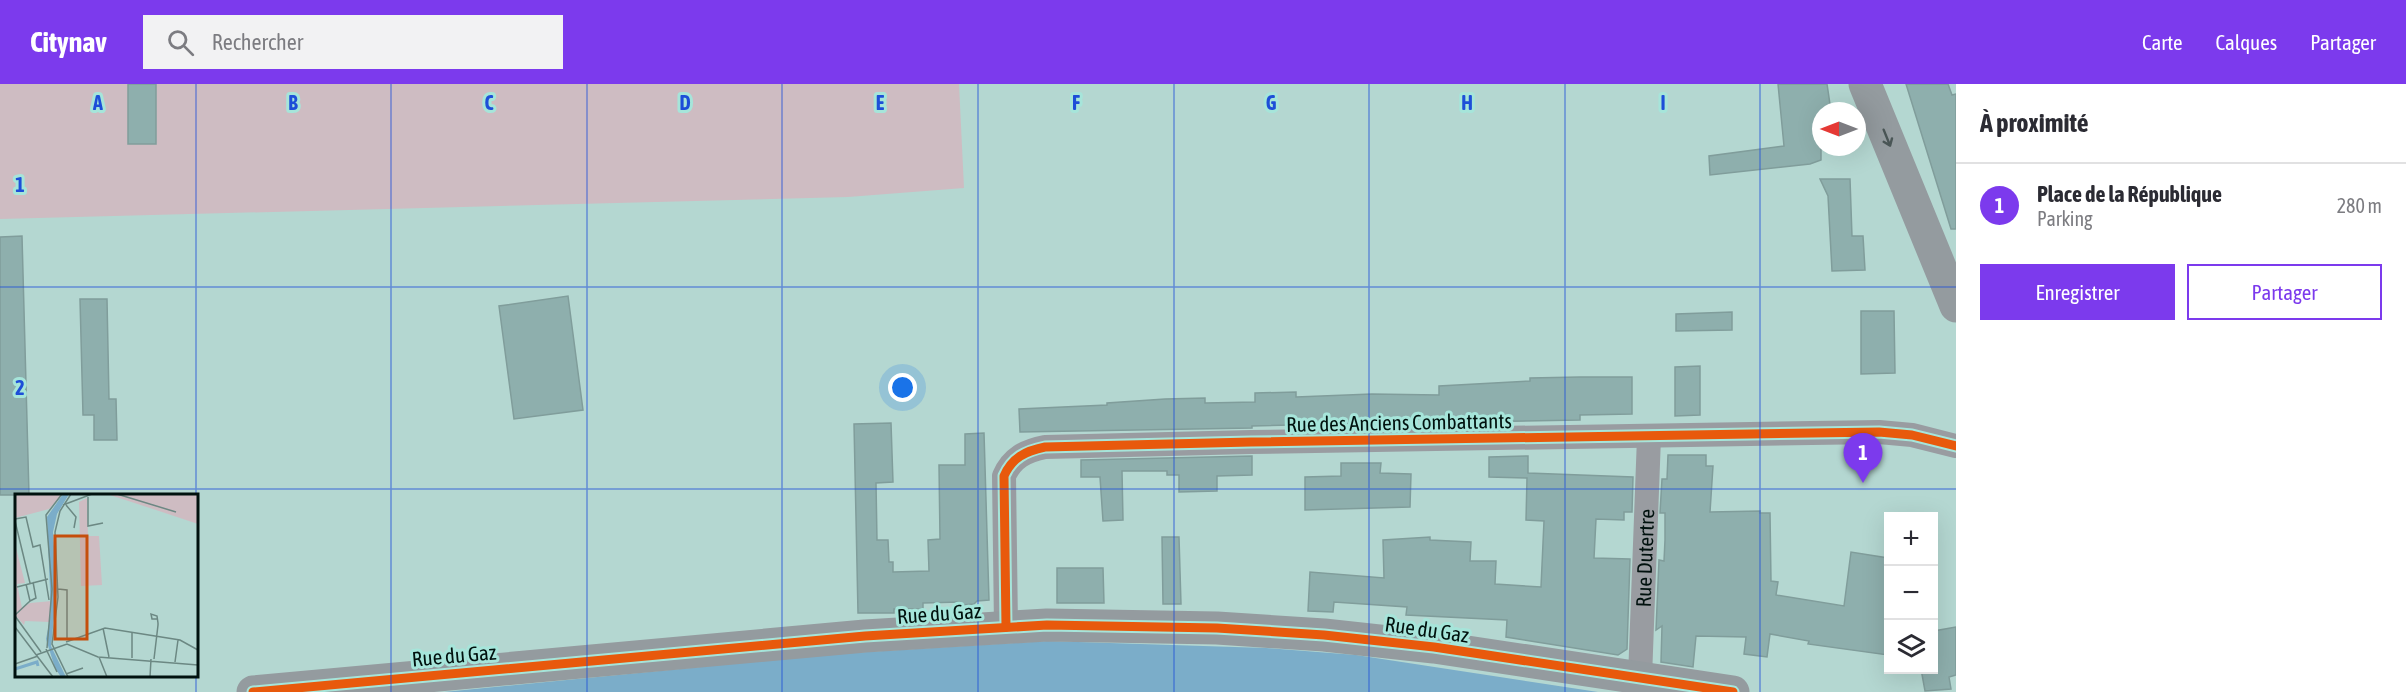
<!DOCTYPE html>
<html lang="fr">
<head>
<meta charset="utf-8">
<style>
	:root { --surface:#fff; --page:#f2f2f3; --text:#2b2b33; --muted:#7c7c81; --line:#e1e1e2; --accent:#7c3aed }
	body { margin:0; font-family:"Asap Condensed",sans-serif; background:var(--page); color:var(--text) }
	.controls { position:absolute; right:18px; bottom:18px; display:grid; overflow:hidden; border-radius:0px; box-shadow:0 6px 24px #0002 }
	.controls button { width:54px; height:54px; display:grid; place-items:center; padding:0; border:0; border-bottom:2px solid var(--line); background:var(--surface); color:var(--text); font:30px sans-serif }
	.compass { position:absolute; left:1812px; top:18px; width:54px; height:54px; border-radius:50%; background:var(--surface); box-shadow:0 6px 24px #0002; rotate:270deg }
	.you { position:absolute; left:903px; top:304px; width:21px; height:21px; margin:-15px; border:4px solid #fff; border-radius:50%; background:#1a73e8; box-shadow:0 0 0 9px #1a73e833 }
	.badge { display:grid; place-items:center; width:39px; height:39px; border-radius:50%; background:var(--accent); color:#fff; font-size:20px; font-weight:700 }
	.pin { position:absolute; translate:-50% -50px; filter:drop-shadow(0 2px 3px #0008) }
	.pin::after { content:''; position:absolute; top:32px; width:21px; height:18px; background:inherit; clip-path:polygon(0 0,100% 0,50% 100%) }
	.list { margin:0; padding:0; list-style:none }
	h2 { display:flex; justify-content:space-between; align-items:center; height:78px; margin:0; padding:0 24px; font-size:26px }
	h2 small { font-size:20px; font-weight:400; color:var(--muted) }
	.list li { display:grid; grid-template-columns:39px 1fr auto; gap:18px; align-items:center; box-sizing:border-box; height:84px; padding:0 24px; border-top:2px solid var(--line) }
	.list b { display:block; font-size:22px; white-space:nowrap }
	.list p { margin:0; font-size:20px; white-space:nowrap; color:var(--muted) }
	.list em { font-size:20px; font-style:normal; color:var(--muted) }
	.actions { display:flex; gap:12px; padding:18px 24px }
	.actions a { flex:1; padding:14px 0; border:2px solid var(--accent); border-radius:0px; text-align:center; font-size:21px; color:var(--accent) }
	.actions .main { background:var(--accent); color:#fff }
	.icon { flex:none; width:33px; height:33px; fill:none; stroke:currentColor; stroke-width:2; stroke-linecap:round; stroke-linejoin:round }
	.map { position:relative; flex:none; width:1956px; height:608px; overflow:hidden }
	header { display:flex; align-items:center; gap:36px; box-sizing:border-box; height:84px; padding:0 30px; background:var(--accent); color:#fff }
	header strong { font-size:28px }
	nav { display:flex; gap:33px; margin-inline-start:auto; font-size:21px }
	.search { width:420px; height:54px; background:var(--page); display:flex; align-items:center; gap:15px; box-sizing:border-box; padding:0 21px; border-radius:0px; color:var(--muted); font-size:22px }
	main { display:flex }
	aside { flex:1; background:var(--surface) }
	.map>svg:first-child { display:block }
	.green { fill:#cebcc2 }
	.water { fill:#7badc9 }
	.building { fill:#8eafad; stroke:#809d9b; stroke-width:1.5 }
	.lines { fill:none; stroke-linecap:round; stroke-linejoin:round }
	.street { stroke:#999ca1; stroke-width:24 }
	.secondary { stroke:#949b9f; stroke-width:33 }
	.cycleway-casing { stroke:#a6e5da; stroke-width:13 }
	.cycleway { stroke:#e8590c; stroke-width:9 }
	.oneway { stroke:#4a5656 }
	.grid { fill:none; stroke:#1d4ed8; stroke-width:1.5; stroke-opacity:0.55 }
	.labels { text-anchor:middle; dominant-baseline:central; stroke-width:6; stroke-linejoin:round; paint-order:stroke }
	.street-label { font-size:21px; fill:#00110e; stroke:#a6e5da }
	.inset-river { fill:none; stroke:#7badc9; stroke-width:3 }
	.inset-road { fill:none; stroke:#6c8883; stroke-width:1.5 }
	.view { fill:#c54e0c; fill-opacity:0.15; stroke:#c54e0c; stroke-width:3 }
	.inset-edge { fill:none; stroke:#00110e; stroke-width:3 }
	.grid-label { font-size:20px; text-anchor:middle; font-weight:bold; fill:#1d4ed8; stroke:#a6e5da; stroke-width:6; stroke-linejoin:round; paint-order:stroke }
</style>
</head>
<body>
<header>
<strong>Citynav</strong>
<div class="search"><svg class="icon" aria-label="search" viewBox="0 0 24 24"><circle cx="10" cy="10" r="6"/><path d="M15 15l6 6"/></svg>Rechercher</div>
<nav><a>Carte</a><a>Calques</a><a>Partager</a></nav>
</header>
<main>
<div class="map">
<svg width="1956" height="608" viewBox="0 0 1956 608">
	<rect width="100%" height="100%" fill="#b4d7d1"/>
	<path class="green" d="M0,0H959L964,104L848,113L0,135Z"/>
	<path class="water" d="M1047,557L1266,564L1356,571L1598,608H444L834,570Z"/>
	<g class="building">
		<rect x="128" y="0" width="28" height="60"/>
		<path d="M1778,0H1827L1831,27H1821V76L1810,80L1710,91L1709,72L1784,62Z"/>
		<path d="M1906,0H1948L1952,11L1956,10V145H1951Z"/>
		<path d="M1820,95H1850L1852,152H1863L1865,186L1832,187L1828,112Z"/>
		<path d="M22,152L29,411H0V153Z"/>
		<path d="M568,212L583,326L514,335L499,222Z"/>
		<path d="M80,215H107L109,315H116L117,356H94V331H83Z"/>
		<path d="M1861,227H1894L1895,289L1861,290Z"/>
		<path d="M1732,228V246L1676,247V230Z"/>
		<path d="M1700,282V331L1675,332V283Z"/>
		<path d="M1580,293H1632V330L1580,331V336L1469,338V335H1416L1380,337V339L1252,342V344L1020,348L1019,325L1107,321V319L1165,315L1205,314V319L1255,318V309L1296,308V313L1372,310L1439,311V302L1530,297V294Z"/>
		<path d="M891,339L893,398L876,399L877,456H888L889,478H893V488L929,487L928,456L940,455L939,381H965V350L984,349L989,516L977,517L974,520L962,521L960,518L923,519V525H894V529H858L854,340Z"/>
		<path d="M1668,371H1706V382H1713L1710,428L1760,427V429H1770L1771,497L1778,498L1776,511L1844,522L1851,468L1888,474V571L1808,560L1809,557L1770,550L1767,573L1744,570L1746,553L1696,552L1693,583L1661,578L1662,542L1656,546L1659,476L1664,477L1665,456V429H1660L1662,395H1667Z"/>
		<path d="M1252,372V391L1217,392V407L1179,408V391H1167V387H1122L1123,436L1103,437L1100,393H1081V376Z"/>
		<path d="M1528,372V389L1633,393L1632,428H1624V436L1596,435L1594,474L1630,475L1627,565L1618,571L1506,553L1507,536L1406,531L1407,523L1334,518L1333,528L1308,527L1310,488L1384,494L1383,456L1430,453V456L1471,458L1470,477H1496L1495,500L1541,503L1544,437L1526,436L1527,394L1489,393V373Z"/>
		<path d="M1341,379H1381L1380,389L1411,390L1410,423L1305,426V393L1341,392Z"/>
		<path d="M1162,453H1179L1181,520H1163Z"/>
		<path d="M1057,484H1103L1104,519H1057Z"/>
		<path d="M1956,543V591L1949,593L1951,605L1925,607L1921,585H1934V547Z"/>
	</g>
	<g class="lines">
		<g class="street">
			<path d="M1006,543L1004,392C1012,374 1025,367 1045,363L1251,358L1879,348L1912,351L1956,362"/>
			<path id="s1" d="M1640,594L1649,353"/>
		</g>
		<g class="secondary">
			<path d="M1865,0L1956,222"/>
			<path d="M253,608L865,552L1047,541L1217,544L1324,551L1434,563L1733,608"/>
		</g>
		<defs>
			<g id="cycleway">
				<path d="M1006,543L1004,392C1012,374 1025,367 1045,363L1251,358L1879,348L1912,351L1956,362"/>
				<path d="M253,608L865,552L1047,541L1217,544L1324,551L1434,563L1733,608"/>
			</g>
		</defs>
		<use href="#cycleway" class="cycleway-casing"/>
		<use href="#cycleway" class="cycleway"/>
	</g>
	<defs><path id="oneway-shaft" d="M-6 0H5M1.5-3L5.5 0L1.5 3" fill="none" stroke-width="1.6" stroke-linecap="round" stroke-linejoin="round" transform="scale(1.5)"/></defs>
	<use class="oneway" href="#oneway-shaft" transform="translate(1887 54) rotate(68)"/>
	<path class="grid" d="M196,0V412M391,0V608M587,0V608M782,0V608M978,0V608M1174,0V608M1369,0V608M1565,0V608M1760,0V608M0,203H1956M0,405H1956M196,592V608"/>
	<g class="labels">
		<g class="street-label">
			<text transform="translate(1399 338) rotate(-1)">Rue des Anciens Combattants</text>
			<text stroke="none"><textPath href="#s1" startOffset="120">Rue Dutertre</textPath></text>
			<text transform="translate(939 529) rotate(-4)">Rue du Gaz</text>
			<text transform="translate(1427 545) rotate(8)">Rue du Gaz</text>
			<text transform="translate(454 571) rotate(-5)">Rue du Gaz</text>
		</g>
	</g>
	<g transform="translate(15 410)">
		<rect width="183" height="183" fill="#b4d7d1"/>
		<path d="M0,0H48L34,15L0,24ZM92,0H183V30L144,17ZM72,4L73,42H84L87,91L66,92L64,8ZM0,50L10,89L2,90L7,114L15,109L37,107L35,128L10,127L9,131L0,121Z" fill="#cebcc2"/>
		<path d="M48,0H54L42,20L38,38L42,97L36,152L51,183H46L40,174L31,145L36,120L32,23Z" fill="#7badc9"/>
		<path class="inset-river" d="M36,132L39,97L35,27L52,0M0,175L22,168L23,172"/>
		<path class="inset-road" d="M102,0L161,18M73,3V32L88,29M48,11L77,0M51,11L61,23L59,34M0,25L11,23L18,53L25,51L34,106M0,27L15,89M2,93L33,85M43,95L52,96V145M15,107L21,104L18,88M0,121L15,107L11,90M0,122L26,158M0,133L38,183M88,134L94,163M51,148L90,134L165,146L183,156M32,154L37,95L31,21L47,0M31,155L42,178M21,161L52,150L83,163L183,171M84,163L92,183M117,164V139M139,165L143,131V129L142,122L136,120L137,125H142M160,168L163,146M0,170L23,162M51,180L68,174M53,183L37,150L43,103L40,38L45,17L56,0M135,183L136,165"/>
		<path class="view" d="M40,42H72V145H40Z"/>
		<rect width="183" height="183" class="inset-edge"/>
	</g>
	<g class="grid-label">
		<text x="98" y="26">A</text>
		<text x="293" y="26">B</text>
		<text x="489" y="26">C</text>
		<text x="685" y="26">D</text>
		<text x="880" y="26">E</text>
		<text x="1076" y="26">F</text>
		<text x="1271" y="26">G</text>
		<text x="1467" y="26">H</text>
		<text x="1663" y="26">I</text>
		<text x="20" y="108">1</text>
		<text x="20" y="311">2</text>
	</g>
</svg>
<div class="controls">
<button>+</button>
<button>−</button>
<button><svg class="icon" aria-label="layers" viewBox="0 0 24 24"><path d="M12 4l9 5-9 5-9-5zM3 14l9 5 9-5"/></svg></button>
</div>
<svg class="compass" viewBox="-18 -18 36 36"><path d="M0-13l5 13h-10z" fill="#e53935"/><path d="M0 13l5-13h-10z" fill="#7c7c81"/></svg>
<div class="you"></div>
<div class="pin badge" style="left:1863px;top:399px">1</div>
</div>
<aside>
<h2>À proximité<small></small></h2>
<ul class="list">
<li><span class="badge">1</span><div><b>Place de la République</b><p>Parking</p></div><em>280 m</em></li>
</ul>
<div class="actions"><a class="main">Enregistrer</a><a>Partager</a></div>
</aside>
</main>
</body>
</html>
